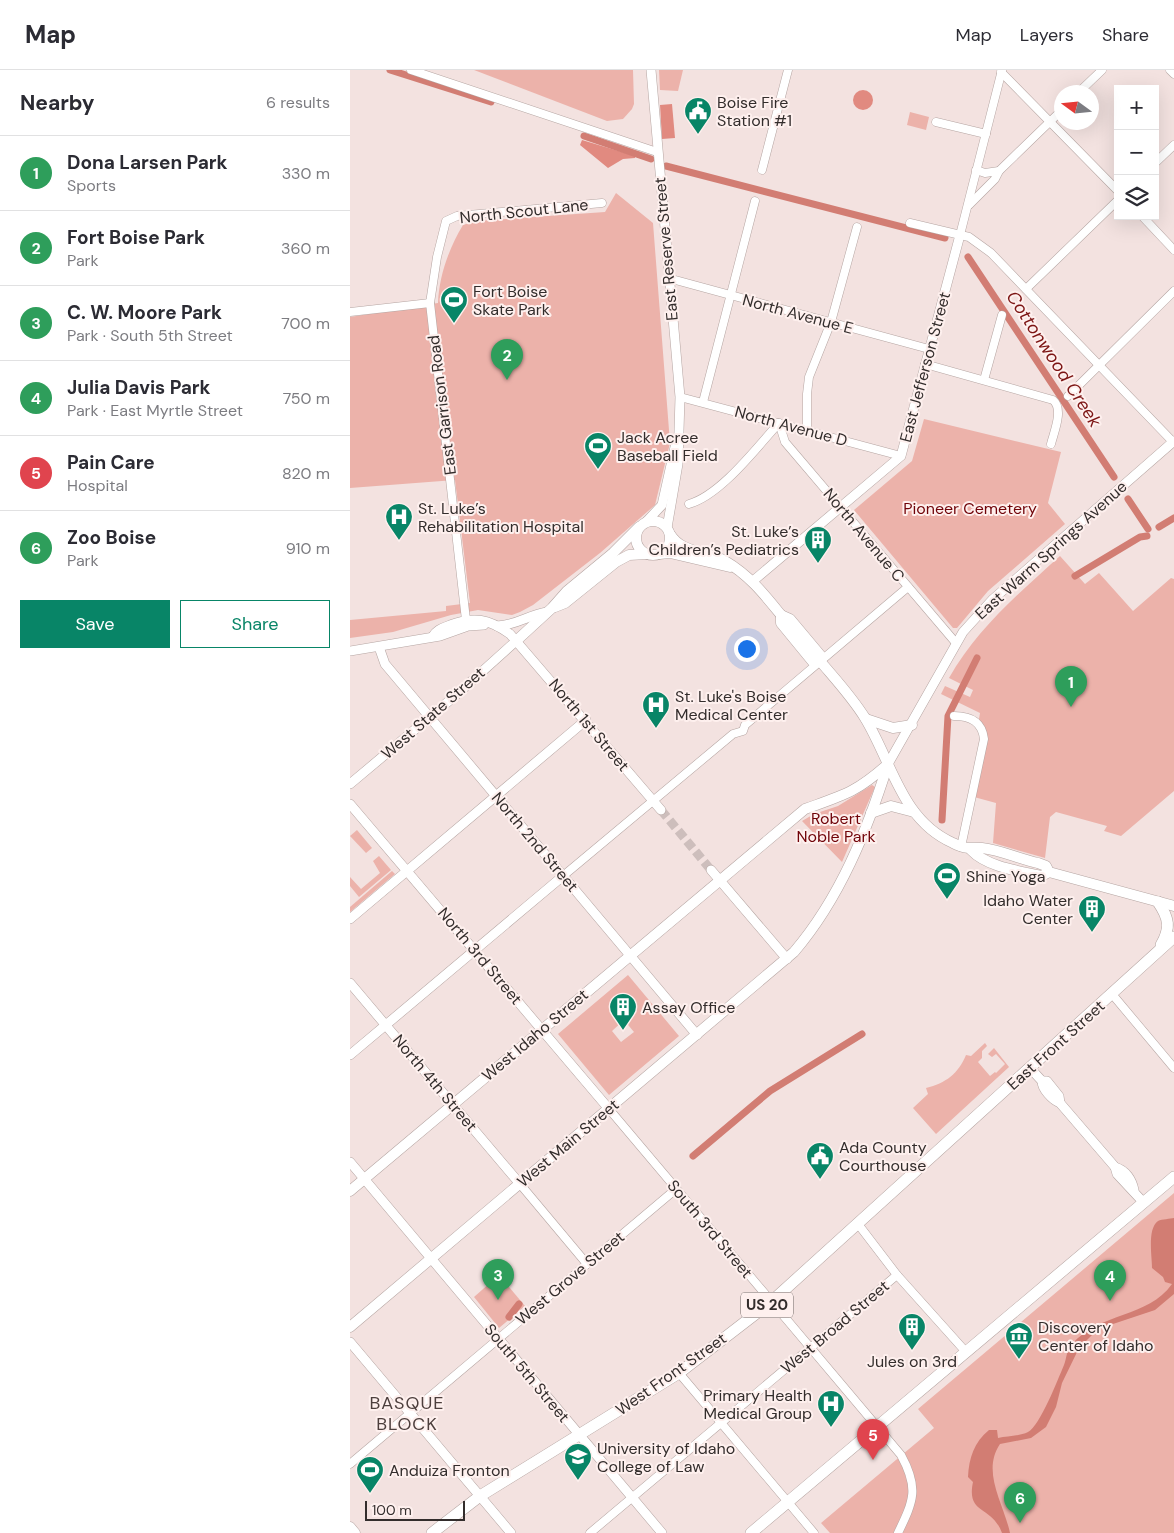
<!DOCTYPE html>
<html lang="en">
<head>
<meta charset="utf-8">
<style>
	:root { --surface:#fff; --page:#f7f7f7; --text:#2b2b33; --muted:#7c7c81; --line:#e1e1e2; --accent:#088567 }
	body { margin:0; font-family:"DM Sans",sans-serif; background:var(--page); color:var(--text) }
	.controls { position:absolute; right:15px; top:15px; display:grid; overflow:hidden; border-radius:0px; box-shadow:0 5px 20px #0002 }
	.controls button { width:45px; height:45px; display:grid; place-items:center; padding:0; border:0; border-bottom:1px solid var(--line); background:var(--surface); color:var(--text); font:25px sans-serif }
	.compass { position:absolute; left:704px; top:15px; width:45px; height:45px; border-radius:50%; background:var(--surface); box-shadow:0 5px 20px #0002; rotate:285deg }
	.scale { position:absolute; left:15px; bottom:12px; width:100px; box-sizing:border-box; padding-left:5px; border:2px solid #332d2c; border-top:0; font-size:14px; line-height:18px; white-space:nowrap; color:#332d2c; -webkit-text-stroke:4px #fef0ee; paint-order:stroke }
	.you { position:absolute; left:396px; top:578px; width:18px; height:18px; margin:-12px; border:4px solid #fff; border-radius:50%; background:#1a73e8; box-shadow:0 0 0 8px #1a73e833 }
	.badge { display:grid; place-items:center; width:32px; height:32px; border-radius:50%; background:var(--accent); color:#fff; font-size:16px; font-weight:700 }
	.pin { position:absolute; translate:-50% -41px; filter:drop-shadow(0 1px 2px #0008) }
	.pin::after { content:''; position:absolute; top:26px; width:18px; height:15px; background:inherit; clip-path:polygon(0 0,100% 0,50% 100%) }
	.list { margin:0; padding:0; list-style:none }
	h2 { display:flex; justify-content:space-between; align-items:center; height:65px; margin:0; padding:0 20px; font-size:21px }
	h2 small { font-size:16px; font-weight:400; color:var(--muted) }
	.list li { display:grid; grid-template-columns:32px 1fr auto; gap:15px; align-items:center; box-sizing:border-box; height:75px; padding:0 20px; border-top:1px solid var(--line) }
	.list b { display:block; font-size:19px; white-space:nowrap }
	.list p { margin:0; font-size:16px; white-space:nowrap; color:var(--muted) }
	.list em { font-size:16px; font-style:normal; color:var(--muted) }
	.actions { display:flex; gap:10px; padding:15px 20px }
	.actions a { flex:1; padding:11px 0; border:1px solid var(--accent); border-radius:0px; text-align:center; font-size:18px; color:var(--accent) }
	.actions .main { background:var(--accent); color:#fff }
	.icon { flex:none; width:28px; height:28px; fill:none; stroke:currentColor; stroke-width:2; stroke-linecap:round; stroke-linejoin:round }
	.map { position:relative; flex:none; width:824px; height:1463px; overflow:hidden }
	header { display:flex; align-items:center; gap:30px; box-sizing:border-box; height:70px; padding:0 25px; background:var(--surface); border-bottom:1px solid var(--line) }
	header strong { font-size:24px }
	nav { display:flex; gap:28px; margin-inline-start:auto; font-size:18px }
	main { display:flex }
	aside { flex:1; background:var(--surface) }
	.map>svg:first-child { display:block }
	.green { fill:#ecb2aa; fill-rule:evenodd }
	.forest { fill:#e18a80 }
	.water { fill:#d27d73 }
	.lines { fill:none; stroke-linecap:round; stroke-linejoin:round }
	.canal { stroke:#d27d73; stroke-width:7 }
	.tertiary-tunnel { stroke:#cdbebc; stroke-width:9; stroke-dasharray:9 4.5; stroke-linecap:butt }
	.minor-casing { stroke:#b5a5a2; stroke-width:9 }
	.tertiary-casing { stroke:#b5a5a2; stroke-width:10 }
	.secondary-casing { stroke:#b5a5a2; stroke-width:11 }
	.primary-casing { stroke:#b5a5a2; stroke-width:12 }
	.minor { stroke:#fff; stroke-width:8 }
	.tertiary { stroke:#fff; stroke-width:9 }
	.secondary { stroke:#fff; stroke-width:10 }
	.primary { stroke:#fff; stroke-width:11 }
	.labels { text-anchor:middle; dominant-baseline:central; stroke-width:4; stroke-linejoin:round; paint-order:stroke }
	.shield { fill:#fef0ee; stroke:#706866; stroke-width:1 }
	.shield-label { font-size:15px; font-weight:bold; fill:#332d2c }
	.poi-label { font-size:16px; fill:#332d2c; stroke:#fef0ee; text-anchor:start }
	.street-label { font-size:16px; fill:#332d2c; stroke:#fef0ee }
	.park-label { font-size:16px; fill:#700308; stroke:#fef0ee }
	.water-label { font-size:18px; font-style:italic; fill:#7c1514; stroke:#fef0ee }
	.neighbourhood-label { font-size:18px; letter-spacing:1px; fill:#4d3f3d; stroke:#fef0ee }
</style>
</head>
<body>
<header>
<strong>Map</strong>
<nav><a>Map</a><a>Layers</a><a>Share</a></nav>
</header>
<main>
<aside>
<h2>Nearby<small>6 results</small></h2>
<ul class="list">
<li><span class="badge" style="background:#2e9e5b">1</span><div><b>Dona Larsen Park</b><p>Sports</p></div><em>330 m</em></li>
<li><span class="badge" style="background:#2e9e5b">2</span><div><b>Fort Boise Park</b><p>Park</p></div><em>360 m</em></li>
<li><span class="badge" style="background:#2e9e5b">3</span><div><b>C. W. Moore Park</b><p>Park · South 5th Street</p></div><em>700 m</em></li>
<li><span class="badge" style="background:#2e9e5b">4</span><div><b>Julia Davis Park</b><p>Park · East Myrtle Street</p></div><em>750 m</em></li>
<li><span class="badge" style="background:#e0444e">5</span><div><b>Pain Care</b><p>Hospital</p></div><em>820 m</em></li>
<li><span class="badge" style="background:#2e9e5b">6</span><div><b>Zoo Boise</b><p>Park</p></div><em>910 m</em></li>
</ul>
<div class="actions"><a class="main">Save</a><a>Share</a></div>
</aside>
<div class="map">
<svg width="824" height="1463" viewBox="0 0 824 1463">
	<rect width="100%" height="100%" fill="#f3e2e0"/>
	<g class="green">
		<path d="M124,0H283L284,34L282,39L273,49L257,51Z"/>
		<path d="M309,0H333L328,21L310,20Z"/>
		<path d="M560,42L579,47L576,60L557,55Z"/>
		<path d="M266,123L303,153L320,373L305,435L250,483L183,535L170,542L162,545L128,540L101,545L43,562L0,568V550L96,541V536L120,533L105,410L0,418V247L88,233C89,206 99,178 113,155L126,151L255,142Z"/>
		<path d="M574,349L711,382L698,433L715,454L638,521L607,558H603L504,440L562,391Z"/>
		<path d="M710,486L735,514L749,503L783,541L821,508L824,509V721L771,766L754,761L757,756L706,742L700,747L695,788L643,773L646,733L624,727L633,657L628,655L630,643L591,624L595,616L620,627L623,620L599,608C627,559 668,524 710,486Z"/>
		<path d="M522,715L525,717L492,792L452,751L464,744L488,736Z"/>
		<path d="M7,760L22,778L16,783L0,766Z"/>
		<path d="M29,786L41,800L9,827L0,816V807L11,819L30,803L23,791Z"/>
		<path d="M42,801L45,804L0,842V837Z"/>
		<path d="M278,905L329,966L259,1025L208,964ZM274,950L284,962L271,972L262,961Z"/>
		<path d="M635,973L637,976L632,981V988L628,992L640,1006L645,1002L646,1003L655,994L646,984L642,987L638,984L644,978L659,997L586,1064L563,1038L578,1024L576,1018C596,1013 608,1004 616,985L621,986Z"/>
		<path d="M824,1123V1463H480L471,1453L584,1358L568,1339Z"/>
		<path d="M149,1205L175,1236L149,1258L124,1227Z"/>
	</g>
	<g class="forest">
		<circle cx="513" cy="30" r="10"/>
		<path d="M322,34L325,68L312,69L310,35Z"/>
		<path d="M232,70L285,86V88L273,89L258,98L230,75Z"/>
	</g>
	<path class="water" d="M824,1148V1224L805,1240L748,1259L729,1278L712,1313L706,1337L696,1357L681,1368L650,1374C631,1402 654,1434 660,1463H652C642,1435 616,1445 623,1412L618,1407C619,1388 624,1372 639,1360H647L648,1368C658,1366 670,1366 678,1362C690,1356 708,1309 714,1295C717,1288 716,1280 722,1274C750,1242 798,1248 822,1214L815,1212L813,1207L802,1198C802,1186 797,1159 808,1151C812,1149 820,1149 824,1148Z"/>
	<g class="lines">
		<g class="canal">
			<path d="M40,0L141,32"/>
			<path d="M234,66L301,89"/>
			<path d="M316,96L595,168"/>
			<path d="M618,187L764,407"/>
			<path d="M778,429L798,459"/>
			<path d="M809,457L824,448"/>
			<path d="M725,506L790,467L797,466"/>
			<path d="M592,750L598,646L627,588"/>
			<path d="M343,1086L420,1021L512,964"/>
			<path d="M159,1247L169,1234"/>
		</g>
		<path class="tertiary-tunnel" d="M311,740L361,800"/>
		<defs>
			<g id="minor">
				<path d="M61,0L307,82"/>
				<path d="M820,0L824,4"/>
				<path d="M651,2L768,121"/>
				<path d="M729,22L752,0"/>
				<path d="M586,52L636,64"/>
				<path d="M805,93L824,75"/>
				<path d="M412,100L438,0"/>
				<path d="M649,101L712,40"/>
				<path d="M619,135L645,109L649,101L635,103L626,100"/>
				<path d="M792,146L824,180"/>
				<path d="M560,153L619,167L641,183L823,372"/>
				<path d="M610,165L652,0"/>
				<path d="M318,208L579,279"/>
				<path d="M676,219L768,130"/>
				<path d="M0,242L80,233"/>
				<path d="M575,294L703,330C714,339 704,362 701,374"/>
				<path d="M634,310L652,245"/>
				<path d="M718,326L824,221"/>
				<path d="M330,327L551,386"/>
				<path d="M353,332L405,131"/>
				<path d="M429,353L435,372L606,573"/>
				<path d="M457,360V324L459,307L481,252L507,157"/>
				<path d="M339,434C371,425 407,377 429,353"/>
				<path d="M116,550L80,233L87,187L96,151L107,146L252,133"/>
				<path d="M604,646C621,646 632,652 634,669L611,777"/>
				<path d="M213,806L383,664L393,661L395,655L558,517"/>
				<path d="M762,924L824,998"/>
				<path d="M259,1039L551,1385C569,1418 564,1430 548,1463"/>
				<path d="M170,1114L237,1194"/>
				<path d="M508,1154L547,1205L616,1282"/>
				<path d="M329,1303L464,1463"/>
				<path d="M0,1394L326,1119"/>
				<path d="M240,1463L547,1205"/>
			</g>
			<g id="tertiary">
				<path d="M301,0L330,327L328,394L317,458"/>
				<path d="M297,451L312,435L325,377"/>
				<path d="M403,511L551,386L610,165"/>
				<path d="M147,556C168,555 178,545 197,542"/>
				<path d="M83,566C87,559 93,558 100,555C124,546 139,549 160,564L311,740"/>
				<path d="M29,577L35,594L347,965"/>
				<path d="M0,581L90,566L118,556L134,555"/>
				<path d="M538,694L613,562L642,530L824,371"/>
				<path d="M0,714L106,625L166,571"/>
				<path d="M0,734L259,1039"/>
				<path d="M361,800L437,889"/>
				<path d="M0,849L236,650"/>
				<path d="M0,913L170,1114"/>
				<path d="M0,985L213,806"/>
				<path d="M680,998L692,1011C692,1019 702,1030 710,1033L765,1097L767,1104L794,1133"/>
				<path d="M692,1011H697L709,1026L710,1033"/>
				<path d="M0,1092L312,1463"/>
				<path d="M765,1097C776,1100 782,1110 784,1120"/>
				<path d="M0,1272L161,1463"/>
			</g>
			<g id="secondary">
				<circle cx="303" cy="468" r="17"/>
				<path d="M320,464C332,484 357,480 375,491C399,505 414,524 431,545"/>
				<path d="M309,484L320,483L380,497"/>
				<path d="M205,537L215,533L266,492L279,485L297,484"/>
				<path d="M166,571L202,538L217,521L263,483L289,457"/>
				<path d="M470,591L463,592L431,553V545L440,549L471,586L470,591C486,610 502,627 515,648C542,692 551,750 603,773C617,780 618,777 632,778C650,780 670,789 688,793L696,796L699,802L824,836"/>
				<path d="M516,649L543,658L562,655"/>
				<path d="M521,743L541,736L564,742"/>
				<path d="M621,780C637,797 669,801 692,806L699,802"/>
				<path d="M0,1121L455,739C494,725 505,723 537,695"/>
				<path d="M0,1257L444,882C490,828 517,761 538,694"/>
				<path d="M0,1457L5,1463"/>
			</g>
			<g id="primary">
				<path d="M808,832C819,848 821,858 811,875"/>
				<path d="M82,1463L130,1426L329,1303L421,1232L824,867"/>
				<path d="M401,1463L824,1107"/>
			</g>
		</defs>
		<use href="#minor" class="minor-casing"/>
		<use href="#tertiary" class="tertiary-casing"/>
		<use href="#secondary" class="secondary-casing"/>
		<use href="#primary" class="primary-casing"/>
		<use href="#minor" class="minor"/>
		<use href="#tertiary" class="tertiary"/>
		<use href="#secondary" class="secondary"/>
		<use href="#primary" class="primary"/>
	</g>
	<defs>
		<symbol id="civic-pin" viewBox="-11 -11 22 30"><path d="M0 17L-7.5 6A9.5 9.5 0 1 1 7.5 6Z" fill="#088567" stroke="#fef0ee"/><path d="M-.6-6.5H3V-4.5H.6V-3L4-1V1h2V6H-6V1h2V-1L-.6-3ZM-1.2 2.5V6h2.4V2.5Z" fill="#fff"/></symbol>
		<symbol id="stadium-pin" viewBox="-11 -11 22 30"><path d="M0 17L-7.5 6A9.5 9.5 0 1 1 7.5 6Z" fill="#088567" stroke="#fef0ee"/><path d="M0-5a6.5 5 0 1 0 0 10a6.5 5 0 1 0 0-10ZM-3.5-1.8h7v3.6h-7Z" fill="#fff"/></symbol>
		<symbol id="hospital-pin" viewBox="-11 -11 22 30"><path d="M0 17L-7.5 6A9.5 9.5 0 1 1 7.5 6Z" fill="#088567" stroke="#fef0ee"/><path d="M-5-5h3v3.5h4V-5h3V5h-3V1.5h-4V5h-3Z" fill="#fff"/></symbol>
		<symbol id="building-pin" viewBox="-11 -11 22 30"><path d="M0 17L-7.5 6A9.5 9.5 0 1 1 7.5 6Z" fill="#088567" stroke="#fef0ee"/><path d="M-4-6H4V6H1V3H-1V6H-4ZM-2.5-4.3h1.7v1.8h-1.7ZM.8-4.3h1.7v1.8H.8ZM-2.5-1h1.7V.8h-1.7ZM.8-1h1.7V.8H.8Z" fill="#fff"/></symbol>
		<symbol id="museum-pin" viewBox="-11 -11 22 30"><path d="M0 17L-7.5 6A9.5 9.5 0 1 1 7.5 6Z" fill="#088567" stroke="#fef0ee"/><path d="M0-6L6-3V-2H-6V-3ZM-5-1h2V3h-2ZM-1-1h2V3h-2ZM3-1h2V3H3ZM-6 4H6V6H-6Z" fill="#fff"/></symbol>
		<symbol id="university-pin" viewBox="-11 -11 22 30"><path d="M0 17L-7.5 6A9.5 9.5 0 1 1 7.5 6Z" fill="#088567" stroke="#fef0ee"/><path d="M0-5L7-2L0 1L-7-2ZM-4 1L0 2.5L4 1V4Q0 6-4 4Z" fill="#fff"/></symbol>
	</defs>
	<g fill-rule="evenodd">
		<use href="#civic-pin" x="332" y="25" width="32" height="43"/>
		<use href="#stadium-pin" x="88" y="214" width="32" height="43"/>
		<use href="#stadium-pin" x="232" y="360" width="32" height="43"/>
		<use href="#hospital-pin" x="33" y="431" width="32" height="43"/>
		<use href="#building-pin" x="452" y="454" width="32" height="43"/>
		<use href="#hospital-pin" x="290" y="619" width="32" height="43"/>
		<use href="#stadium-pin" x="581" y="790" width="32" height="43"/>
		<use href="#building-pin" x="726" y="823" width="32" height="43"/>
		<use href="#building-pin" x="257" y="921" width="32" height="43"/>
		<use href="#civic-pin" x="454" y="1070" width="32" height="43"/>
		<use href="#building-pin" x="546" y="1241" width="32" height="43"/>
		<use href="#museum-pin" x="653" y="1250" width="32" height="43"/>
		<use href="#hospital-pin" x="465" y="1318" width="32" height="43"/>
		<use href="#university-pin" x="212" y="1371" width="32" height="43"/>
		<use href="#stadium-pin" x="4" y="1384" width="32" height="43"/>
	</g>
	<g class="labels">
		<rect class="shield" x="391" y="1222.5" width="52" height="25" rx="4"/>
		<g class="shield-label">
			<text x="417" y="1235">US 20</text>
		</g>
		<g class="poi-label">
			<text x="367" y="32">Boise Fire<tspan x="367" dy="18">Station #1</tspan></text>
			<text x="123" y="221">Fort Boise<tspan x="123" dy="18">Skate Park</tspan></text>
			<text x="267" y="367">Jack Acree<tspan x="267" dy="18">Baseball Field</tspan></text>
			<text x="68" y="438">St. Luke’s<tspan x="68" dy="18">Rehabilitation Hospital</tspan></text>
			<text x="449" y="461" text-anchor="end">St. Luke’s<tspan x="449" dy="18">Children’s Pediatrics</tspan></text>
			<text x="325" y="626">St. Luke's Boise<tspan x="325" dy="18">Medical Center</tspan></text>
			<text x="616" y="806">Shine Yoga</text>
			<text x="723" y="830" text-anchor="end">Idaho Water<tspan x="723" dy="18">Center</tspan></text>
			<text x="292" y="937">Assay Office</text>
			<text x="489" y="1077">Ada County<tspan x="489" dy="18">Courthouse</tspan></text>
			<text x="688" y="1257">Discovery<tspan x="688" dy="18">Center of Idaho</tspan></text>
			<text x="562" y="1291" text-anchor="middle">Jules on 3rd</text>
			<text x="462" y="1325" text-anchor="end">Primary Health<tspan x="462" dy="18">Medical Group</tspan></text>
			<text x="247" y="1378">University of Idaho<tspan x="247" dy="18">College of Law</tspan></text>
			<text x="39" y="1400">Anduiza Fronton</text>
		</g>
		<g class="street-label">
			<text transform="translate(174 141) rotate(-6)">North Scout Lane</text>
			<text transform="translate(316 179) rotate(-95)">East Reserve Street</text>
			<text transform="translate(448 244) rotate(15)">North Avenue E</text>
			<text transform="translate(575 297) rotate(-75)">East Jefferson Street</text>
			<text transform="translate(92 335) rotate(-97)">East Garrison Road</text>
			<text transform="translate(441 356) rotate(15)">North Avenue D</text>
			<text transform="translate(514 465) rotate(50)">North Avenue C</text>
			<text transform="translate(701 480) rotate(-42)">East Warm Springs Avenue</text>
			<text transform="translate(83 643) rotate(-41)">West State Street</text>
			<text transform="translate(239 655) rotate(50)">North 1st Street</text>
			<text transform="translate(185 772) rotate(50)">North 2nd Street</text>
			<text transform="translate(130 886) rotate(50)">North 3rd Street</text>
			<text transform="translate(185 965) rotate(-40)">West Idaho Street</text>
			<text transform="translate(706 975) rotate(-42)">East Front Street</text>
			<text transform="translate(85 1013) rotate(50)">North 4th Street</text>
			<text transform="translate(218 1073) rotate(-40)">West Main Street</text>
			<text transform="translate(360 1159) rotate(50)">South 3rd Street</text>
			<text transform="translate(220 1208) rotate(-40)">West Grove Street</text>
			<text transform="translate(485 1257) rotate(-40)">West Broad Street</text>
			<text transform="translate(177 1303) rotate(50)">South 5th Street</text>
			<text transform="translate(321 1304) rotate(-35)">West Front Street</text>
		</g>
		<g class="park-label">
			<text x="620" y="438">Pioneer Cemetery</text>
			<text x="486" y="748">Robert<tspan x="486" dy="18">Noble Park</tspan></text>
		</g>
		<g class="water-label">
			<text transform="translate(704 289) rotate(57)">Cottonwood Creek</text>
		</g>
		<g class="neighbourhood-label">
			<text x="57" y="1333">BASQUE<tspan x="57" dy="21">BLOCK</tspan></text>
		</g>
	</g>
</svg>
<div class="controls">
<button>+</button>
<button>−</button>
<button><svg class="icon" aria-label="layers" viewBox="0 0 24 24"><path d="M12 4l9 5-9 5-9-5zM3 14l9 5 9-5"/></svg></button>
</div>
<svg class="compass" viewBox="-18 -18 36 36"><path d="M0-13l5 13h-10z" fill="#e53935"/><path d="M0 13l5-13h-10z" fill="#7c7c81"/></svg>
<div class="scale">100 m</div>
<div class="you"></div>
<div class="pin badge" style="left:721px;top:637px;background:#2e9e5b">1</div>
<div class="pin badge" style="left:157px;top:310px;background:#2e9e5b">2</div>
<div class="pin badge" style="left:148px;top:1230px;background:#2e9e5b">3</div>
<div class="pin badge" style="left:760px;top:1231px;background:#2e9e5b">4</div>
<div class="pin badge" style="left:523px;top:1390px;background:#e0444e">5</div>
<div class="pin badge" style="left:670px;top:1453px;background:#2e9e5b">6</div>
</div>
</main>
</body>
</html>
